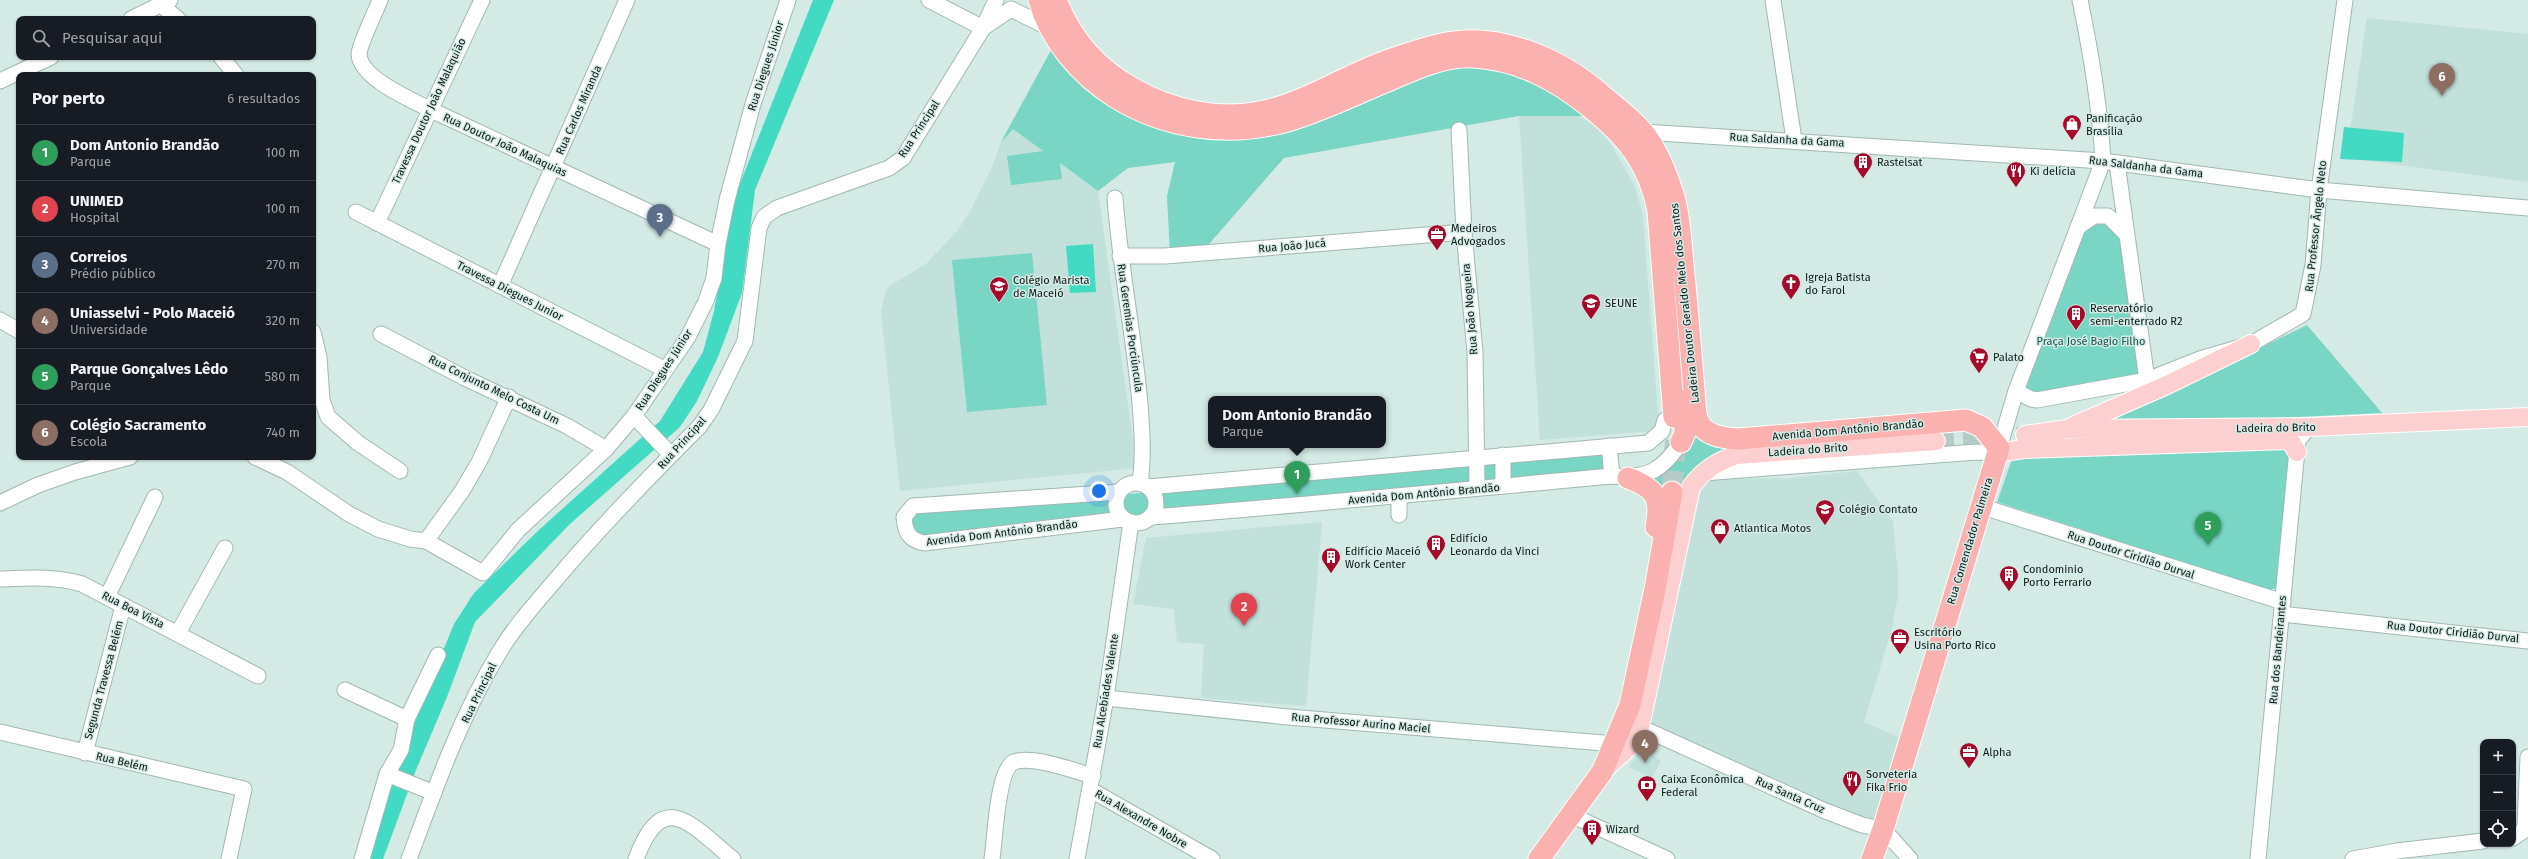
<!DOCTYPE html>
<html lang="pt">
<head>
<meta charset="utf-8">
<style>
	:root { --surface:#171b24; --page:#20242c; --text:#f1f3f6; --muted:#9ea1a6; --line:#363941; --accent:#cf8a9b }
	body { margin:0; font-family:"Fira Sans",sans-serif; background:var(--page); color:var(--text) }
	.controls { position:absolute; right:12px; bottom:12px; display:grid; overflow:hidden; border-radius:8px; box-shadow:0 1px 3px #0004 }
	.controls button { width:36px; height:36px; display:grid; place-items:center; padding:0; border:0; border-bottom:1px solid var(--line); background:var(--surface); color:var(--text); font:20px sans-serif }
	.you { position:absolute; left:1099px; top:491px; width:14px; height:14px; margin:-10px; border:3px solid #fff; border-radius:50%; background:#1a73e8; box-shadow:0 0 0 6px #1a73e833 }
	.badge { display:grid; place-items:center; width:26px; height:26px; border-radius:50%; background:var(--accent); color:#fff; font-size:13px; font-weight:700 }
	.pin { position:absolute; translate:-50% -33px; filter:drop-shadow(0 1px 2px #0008) }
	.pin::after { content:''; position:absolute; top:21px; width:14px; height:12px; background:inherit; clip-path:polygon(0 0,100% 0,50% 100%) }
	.popup { position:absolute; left:1208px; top:396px; width:178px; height:52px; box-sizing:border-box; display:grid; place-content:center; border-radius:8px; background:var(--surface); filter:drop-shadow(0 1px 3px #0005); font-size:13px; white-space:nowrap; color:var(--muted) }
	.popup b { font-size:15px; color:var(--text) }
	.popup::after { content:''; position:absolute; left:50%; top:100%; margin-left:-8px; border:8px solid transparent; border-top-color:var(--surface) }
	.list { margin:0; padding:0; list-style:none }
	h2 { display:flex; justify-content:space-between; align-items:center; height:52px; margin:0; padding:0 16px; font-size:17px }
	h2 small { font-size:13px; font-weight:400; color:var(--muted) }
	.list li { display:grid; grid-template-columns:26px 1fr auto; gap:12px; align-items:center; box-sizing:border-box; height:56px; padding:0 16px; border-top:1px solid var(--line) }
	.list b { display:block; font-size:15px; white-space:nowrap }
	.list p { margin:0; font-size:13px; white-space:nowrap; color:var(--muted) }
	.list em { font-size:13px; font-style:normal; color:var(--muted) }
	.icon { flex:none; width:22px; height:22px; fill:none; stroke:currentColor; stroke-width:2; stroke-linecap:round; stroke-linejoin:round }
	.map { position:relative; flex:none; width:2528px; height:859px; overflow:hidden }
	.search { position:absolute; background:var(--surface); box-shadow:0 1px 3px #0004; left:16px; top:16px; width:300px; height:44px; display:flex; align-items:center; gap:10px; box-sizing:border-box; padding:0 14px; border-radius:8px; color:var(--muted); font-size:15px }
	.panel { position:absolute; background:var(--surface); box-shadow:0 1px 3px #0004; left:16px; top:72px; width:300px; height:388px; border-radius:8px }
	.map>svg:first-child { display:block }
	.built { fill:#c1e1da }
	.green { fill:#79d5c4 }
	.water { fill:#43dac3 }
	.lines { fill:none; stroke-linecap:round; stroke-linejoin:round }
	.major-tunnel { stroke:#b6cbc6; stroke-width:18; stroke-dasharray:18 9; stroke-linecap:butt }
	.highway-tunnel { stroke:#b6cbc6; stroke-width:21; stroke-dasharray:21 10; stroke-linecap:butt }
	.minor-casing { stroke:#a2b8b3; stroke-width:17 }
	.major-casing { stroke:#fff; stroke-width:20 }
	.highway-casing { stroke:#fff; stroke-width:23 }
	.minor { stroke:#fff; stroke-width:15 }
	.major { stroke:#fcd0d0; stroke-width:18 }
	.highway { stroke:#fab1b0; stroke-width:21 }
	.labels { text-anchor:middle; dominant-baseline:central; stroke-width:3; stroke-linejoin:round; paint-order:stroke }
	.street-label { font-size:11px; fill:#111917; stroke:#d3eae5 }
	.poi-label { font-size:11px; fill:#111917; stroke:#d3eae5; text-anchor:start }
	.park-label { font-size:11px; fill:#18564c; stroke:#d3eae5 }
</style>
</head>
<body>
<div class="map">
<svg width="2528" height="859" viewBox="0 0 2528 859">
	<rect width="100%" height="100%" fill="#d3eae5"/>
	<g class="built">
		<path d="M2367,18L2528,34V182L2346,158Z"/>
		<path d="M1538,110L1559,111L1581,117L1595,125L1611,144L1635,187L1643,216L1659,424L1655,431L1540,440L1519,116Z"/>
		<path d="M1013,129L1098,191L1137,468L900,491L881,311L885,294L889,286L926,264L958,230L972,208L992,167L1001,142Z"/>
		<path d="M1857,471L1893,522L1898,575V596L1892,628L1864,722L1898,737L1878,825L1640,727L1699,479L1792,478Z"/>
		<path d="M1322,522L1306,706L1201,698L1204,644L1177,642L1174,609L1133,604L1146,538Z"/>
		<path d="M1641,749L1661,760L1652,778L1629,767Z"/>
	</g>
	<g class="green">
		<path d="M1056,41L1175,123L1428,66L1518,65L1600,116H1519L1284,158L1209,244L1170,254L1167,196L1175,162L1128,168L1098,191L1060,163L1062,179L1011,185L1007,156L1043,151L1013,129L1001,142Z"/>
		<path d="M2107,219L2120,233L2144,379L2034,399L2022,389L2076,237L2089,225Z"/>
		<path d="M1032,253L1047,405L967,412L952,260Z"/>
		<path d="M2307,325L2382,413L2101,426Z"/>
		<path d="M1692,423L1732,447L1704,460L1679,496L1662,494L1643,478Z"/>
		<path d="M2289,442L2299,451L2281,587L2269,590L1997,502L2012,459Z"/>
		<path d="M1607,453L1605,481L925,543L909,527L917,512Z"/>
	</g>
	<g class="water">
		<path d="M813,0H834L755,190L742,293L718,357L697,401L680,427L570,524L475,622L447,697L416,770L383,859H363L404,746L454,624L474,593L540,529L660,421L703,352L714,311L735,196Z"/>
		<path d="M2344,127L2404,133L2402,162L2340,159Z"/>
		<path d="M1093,244L1096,292L1070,293L1066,246Z"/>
	</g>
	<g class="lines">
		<path class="major-tunnel" d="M1936,441L1979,440L2025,435"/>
		<path class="highway-tunnel" d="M1672,492L1676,433"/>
		<defs>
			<g id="minor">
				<path d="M159,0L161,5L178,19"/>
				<path d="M380,0C376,11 359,45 359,54C360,78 410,99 429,109L718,244"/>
				<path d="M929,0L983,28L1011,9L1051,29"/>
				<path d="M1773,0L1794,140"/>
				<path d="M131,19L170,0"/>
				<path d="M221,57L236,75"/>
				<path d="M0,81L51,57"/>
				<path d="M1459,130L1464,232L1475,352L1477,487"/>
				<path d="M1643,132L2103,161L2319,190L2528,208"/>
				<path d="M2117,163L2147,380"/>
				<path d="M1115,198C1120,267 1134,335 1140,404C1142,431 1144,456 1140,483"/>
				<path d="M356,212L664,369"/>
				<path d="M377,223L482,0"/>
				<path d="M2078,227L2094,216H2108L2126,234"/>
				<path d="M1120,256H1165L1464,232"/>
				<path d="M500,286L627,0"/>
				<path d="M0,320L19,331"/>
				<path d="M313,332L319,357L322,400L328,417L358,443L400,471"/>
				<path d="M381,334L465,378L567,426L606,449"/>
				<path d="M2016,391L2031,399L2037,400L2147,380L2200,359L2251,344L2303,314L2313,265L2319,190L2345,0"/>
				<path d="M634,416L671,455"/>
				<path d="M1609,446L1612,476"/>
				<path d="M1999,448L2016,391L2103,161C2100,107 2091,53 2080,0"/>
				<path d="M255,457L287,472L349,514L378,529L410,539L426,541L483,573L518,530L606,449L634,416L688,337L706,301L714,278L718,244L727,200L753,104L788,0"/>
				<path d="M1703,473L1976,452L1997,453"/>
				<circle cx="1136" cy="503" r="20"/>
				<path d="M1503,486V455"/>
				<path d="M1148,487L1648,443L1662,431L1665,420"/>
				<path d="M1119,492L913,506L904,517C905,532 909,540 924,543L1123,519"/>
				<path d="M0,503L38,485L75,472L130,457"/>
				<path d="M1980,506L2283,602"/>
				<path d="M1399,515V497"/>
				<path d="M1152,517C1305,505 1458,490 1612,476C1647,479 1662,471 1681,442"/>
				<path d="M426,541L462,491L479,462L509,397"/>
				<path d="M0,579C28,578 55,576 82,584L258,676"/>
				<path d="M107,597L155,497"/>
				<path d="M2282,614L2528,641"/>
				<path d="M178,633L225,548"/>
				<path d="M345,690L407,719"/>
				<path d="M1106,698L1288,717L1616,744"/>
				<path d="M1640,727L1823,810L1862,825L1883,829L1910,859"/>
				<path d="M0,732L244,789L229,859"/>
				<path d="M85,753L123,606"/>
				<path d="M387,774L434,793"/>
				<path d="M1091,790L1212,859"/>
				<path d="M1571,815L1667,859"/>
				<path d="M2513,838L2523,831L2525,825L2528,757"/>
				<path d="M362,859L387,774L401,750L407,719L438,655"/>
				<path d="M409,859C435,789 461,715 500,651C516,624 538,601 558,577C602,525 650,476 699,427L711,410L745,341L759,228L764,217L777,208L889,168L903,158L983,28L996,0"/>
				<path d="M636,859C663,786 691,825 733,859"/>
				<path d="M992,859C995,841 997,769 1014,762C1032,755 1074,771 1093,776"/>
				<path d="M1077,859L1106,698L1131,522"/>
				<path d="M2258,859L2298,440L2310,427"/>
				<path d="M2353,859L2397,851L2483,841"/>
			</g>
			<g id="major">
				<path d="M2073,426L2167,385L2251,344"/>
				<path d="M2025,435L2067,429L2310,427L2528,417"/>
				<path d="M1997,453L2024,449L2287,440L2291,442L2297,452"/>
				<path d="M1603,771L1629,747L1640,727L1691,487C1703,470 1717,462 1736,455L1936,441"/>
			</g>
			<g id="highway">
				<path d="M1039,0C1050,40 1080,75 1115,97C1165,128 1226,137 1284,122C1320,112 1355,94 1390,80C1415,69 1446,55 1474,57C1520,60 1556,80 1591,108C1627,137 1649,164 1658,211L1674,417"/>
				<path d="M1056,0C1072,40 1096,68 1134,89C1172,111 1221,121 1265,111C1308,101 1345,76 1386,61C1404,55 1424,48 1442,44C1498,31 1562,59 1603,96C1616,107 1631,118 1643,132C1657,149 1668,176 1674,197C1680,218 1681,243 1683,264C1688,314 1692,365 1696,415C1701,435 1720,438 1738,439L1966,420L1982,427L1999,448L1883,829L1872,859"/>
				<path d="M1681,442L1685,433V401"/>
				<path d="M1628,478C1655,488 1662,497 1656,527"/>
				<path d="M1539,859L1602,772L1630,705L1655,589L1672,492"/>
			</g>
		</defs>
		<use href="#minor" class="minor-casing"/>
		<use href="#major" class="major-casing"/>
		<use href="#highway" class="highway-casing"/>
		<use href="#minor" class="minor"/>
		<use href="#major" class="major"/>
		<use href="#highway" class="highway"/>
	</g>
	<defs>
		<symbol id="shop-pin" viewBox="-11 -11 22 30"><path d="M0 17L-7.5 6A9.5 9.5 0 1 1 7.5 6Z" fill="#a50a2b" stroke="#d3eae5"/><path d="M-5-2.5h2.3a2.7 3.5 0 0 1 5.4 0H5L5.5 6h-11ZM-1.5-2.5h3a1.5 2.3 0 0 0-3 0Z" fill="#fff"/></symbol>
		<symbol id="building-pin" viewBox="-11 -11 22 30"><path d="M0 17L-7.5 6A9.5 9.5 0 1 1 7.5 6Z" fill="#a50a2b" stroke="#d3eae5"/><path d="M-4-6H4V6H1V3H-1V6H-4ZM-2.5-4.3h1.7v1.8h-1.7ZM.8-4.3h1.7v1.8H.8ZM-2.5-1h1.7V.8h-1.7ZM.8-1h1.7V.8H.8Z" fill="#fff"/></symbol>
		<symbol id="restaurant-pin" viewBox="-11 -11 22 30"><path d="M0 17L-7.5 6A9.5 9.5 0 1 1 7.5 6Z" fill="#a50a2b" stroke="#d3eae5"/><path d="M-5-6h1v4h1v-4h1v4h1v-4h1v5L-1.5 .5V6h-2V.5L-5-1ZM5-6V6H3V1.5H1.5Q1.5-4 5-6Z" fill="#fff"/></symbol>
		<symbol id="office-pin" viewBox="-11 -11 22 30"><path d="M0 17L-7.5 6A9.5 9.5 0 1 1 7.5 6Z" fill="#a50a2b" stroke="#d3eae5"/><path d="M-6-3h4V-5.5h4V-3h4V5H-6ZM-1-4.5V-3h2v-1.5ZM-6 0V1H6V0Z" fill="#fff"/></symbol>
		<symbol id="church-pin" viewBox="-11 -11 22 30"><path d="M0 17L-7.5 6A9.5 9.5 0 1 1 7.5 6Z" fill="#a50a2b" stroke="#d3eae5"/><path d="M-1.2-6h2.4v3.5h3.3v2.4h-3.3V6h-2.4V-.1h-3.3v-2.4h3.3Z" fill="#fff"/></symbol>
		<symbol id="school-pin" viewBox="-11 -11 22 30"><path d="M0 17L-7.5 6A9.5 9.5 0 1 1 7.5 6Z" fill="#a50a2b" stroke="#d3eae5"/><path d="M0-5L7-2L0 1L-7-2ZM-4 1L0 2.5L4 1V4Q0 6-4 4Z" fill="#fff"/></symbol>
		<symbol id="university-pin" viewBox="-11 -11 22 30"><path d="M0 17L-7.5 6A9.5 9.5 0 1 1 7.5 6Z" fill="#a50a2b" stroke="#d3eae5"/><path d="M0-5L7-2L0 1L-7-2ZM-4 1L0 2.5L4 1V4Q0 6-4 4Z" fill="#fff"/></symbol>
		<symbol id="supermarket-pin" viewBox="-11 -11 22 30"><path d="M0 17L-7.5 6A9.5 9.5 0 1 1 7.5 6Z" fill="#a50a2b" stroke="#d3eae5"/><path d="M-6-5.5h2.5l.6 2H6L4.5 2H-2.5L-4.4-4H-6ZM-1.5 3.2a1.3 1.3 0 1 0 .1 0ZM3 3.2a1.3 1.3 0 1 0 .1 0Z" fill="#fff"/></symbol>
		<symbol id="bank-pin" viewBox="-11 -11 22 30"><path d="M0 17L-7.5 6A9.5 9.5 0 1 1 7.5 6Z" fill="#a50a2b" stroke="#d3eae5"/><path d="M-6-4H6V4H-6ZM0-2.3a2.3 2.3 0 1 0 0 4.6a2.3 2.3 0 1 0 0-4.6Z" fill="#fff"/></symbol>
	</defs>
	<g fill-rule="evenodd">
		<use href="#shop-pin" x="2061" y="113" width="22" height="30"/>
		<use href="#building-pin" x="1852" y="151" width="22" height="30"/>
		<use href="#restaurant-pin" x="2005" y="160" width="22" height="30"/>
		<use href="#office-pin" x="1426" y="223" width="22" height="30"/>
		<use href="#church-pin" x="1780" y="272" width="22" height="30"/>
		<use href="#school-pin" x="988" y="275" width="22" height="30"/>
		<use href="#university-pin" x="1580" y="292" width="22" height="30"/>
		<use href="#building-pin" x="2065" y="303" width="22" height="30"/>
		<use href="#supermarket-pin" x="1968" y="346" width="22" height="30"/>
		<use href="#school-pin" x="1814" y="498" width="22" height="30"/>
		<use href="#shop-pin" x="1709" y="517" width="22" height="30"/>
		<use href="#building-pin" x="1425" y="533" width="22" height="30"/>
		<use href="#building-pin" x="1320" y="546" width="22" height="30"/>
		<use href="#building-pin" x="1998" y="564" width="22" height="30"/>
		<use href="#office-pin" x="1889" y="627" width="22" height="30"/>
		<use href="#office-pin" x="1958" y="741" width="22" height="30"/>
		<use href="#restaurant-pin" x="1841" y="769" width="22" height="30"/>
		<use href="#bank-pin" x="1636" y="774" width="22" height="30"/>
		<use href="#building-pin" x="1581" y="818" width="22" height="30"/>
	</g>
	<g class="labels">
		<g class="street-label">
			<text transform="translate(766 66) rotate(-72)">Rua Diegues Júnior</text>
			<text transform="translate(579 110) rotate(-66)">Rua Carlos Miranda</text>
			<text transform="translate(429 111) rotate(-65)">Travessa Doutor João Malaquião</text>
			<text transform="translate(919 129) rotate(-57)">Rua Principal</text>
			<text transform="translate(1787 140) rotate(3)">Rua Saldanha da Gama</text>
			<text transform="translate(505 145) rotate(25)">Rua Doutor João Malaquias</text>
			<text transform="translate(2146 167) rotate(7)">Rua Saldanha da Gama</text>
			<text transform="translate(2316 226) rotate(-84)">Rua Professor Ângelo Neto</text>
			<text transform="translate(1292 246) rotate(-5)">Rua João Jucá</text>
			<text transform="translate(510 291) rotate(27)">Travessa Diegues Junior</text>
			<text transform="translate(1685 303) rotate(-96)">Ladeira Doutor Geraldo Melo dos Santos</text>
			<text transform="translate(1470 309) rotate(-95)">Rua João Nogueira</text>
			<text transform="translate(1130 328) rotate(82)">Rua Geremias Porciúncula</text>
			<text transform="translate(664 370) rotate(-57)">Rua Diegues Júnior</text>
			<text transform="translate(494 390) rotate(26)">Rua Conjunto Melo Costa Um</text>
			<text transform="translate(2276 428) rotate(-1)">Ladeira do Brito</text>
			<text transform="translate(1848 430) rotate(-5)">Avenida Dom Antônio Brandão</text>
			<text transform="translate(682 443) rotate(-48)">Rua Principal</text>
			<text transform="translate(1808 450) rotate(-4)">Ladeira do Brito</text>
			<text transform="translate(1424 494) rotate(-5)">Avenida Dom Antônio Brandão</text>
			<text transform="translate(1002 533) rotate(-7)">Avenida Dom Antônio Brandão</text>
			<text transform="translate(1970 541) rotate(-73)">Rua Comendador Palmeira</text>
			<text transform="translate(2131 555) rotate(18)">Rua Doutor Ciridião Durval</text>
			<text transform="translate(133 610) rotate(27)">Rua Boa Vista</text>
			<text transform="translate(2453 632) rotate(6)">Rua Doutor Ciridião Durval</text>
			<text transform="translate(2278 650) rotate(-85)">Rua dos Bandeirantes</text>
			<text transform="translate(104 680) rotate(-75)">Segunda Travessa Belém</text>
			<text transform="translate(1106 691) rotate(-81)">Rua Alcebíades Valente</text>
			<text transform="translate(479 693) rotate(-64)">Rua Principal</text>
			<text transform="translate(1361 723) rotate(5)">Rua Professor Aurino Maciel</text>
			<text transform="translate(122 762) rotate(13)">Rua Belém</text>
			<text transform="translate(1790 795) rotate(24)">Rua Santa Cruz</text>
			<text transform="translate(1141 819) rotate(30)">Rua Alexandre Nobre</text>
		</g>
		<g class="poi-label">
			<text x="2086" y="118">Panificação<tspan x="2086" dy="13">Brasília</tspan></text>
			<text x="1877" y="162">Rastelsat</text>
			<text x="2030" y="171">Ki delícia</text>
			<text x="1451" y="228">Medeiros<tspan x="1451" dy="13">Advogados</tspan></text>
			<text x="1805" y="277">Igreja Batista<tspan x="1805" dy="13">do Farol</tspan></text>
			<text x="1013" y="280">Colégio Marista<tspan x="1013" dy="13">de Maceió</tspan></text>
			<text x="1605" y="303">SEUNE</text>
			<text x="2090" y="308">Reservatório<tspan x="2090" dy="13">semi-enterrado R2</tspan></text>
			<text x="1993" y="357">Palato</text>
			<text x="1839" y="509">Colégio Contato</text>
			<text x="1734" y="528">Atlantica Motos</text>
			<text x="1450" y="538">Edifício<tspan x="1450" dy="13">Leonardo da Vinci</tspan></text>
			<text x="1345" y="551">Edifício Maceió<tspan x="1345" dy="13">Work Center</tspan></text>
			<text x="2023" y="569">Condominio<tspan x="2023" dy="13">Porto Ferrario</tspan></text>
			<text x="1914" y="632">Escritório<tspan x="1914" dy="13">Usina Porto Rico</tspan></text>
			<text x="1983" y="752">Alpha</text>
			<text x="1866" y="774">Sorveteria<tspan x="1866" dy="13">Fika Frio</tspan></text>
			<text x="1661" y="779">Caixa Econômica<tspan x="1661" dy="13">Federal</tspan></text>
			<text x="1606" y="829">Wizard</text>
		</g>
		<g class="park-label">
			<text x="2091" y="341">Praça José Bagio Filho</text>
		</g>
	</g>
</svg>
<div class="controls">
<button>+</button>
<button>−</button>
<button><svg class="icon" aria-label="locate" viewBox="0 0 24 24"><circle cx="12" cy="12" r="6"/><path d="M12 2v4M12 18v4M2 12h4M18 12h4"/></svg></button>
</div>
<div class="you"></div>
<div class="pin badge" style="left:1297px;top:494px;background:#2e9e5b">1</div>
<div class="popup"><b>Dom Antonio Brandão</b>Parque</div>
<div class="pin badge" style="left:1244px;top:626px;background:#e0444e">2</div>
<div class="pin badge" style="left:660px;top:237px;background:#5c6f8a">3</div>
<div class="pin badge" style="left:1645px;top:763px;background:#8d6e63">4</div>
<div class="pin badge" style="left:2208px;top:545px;background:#2e9e5b">5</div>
<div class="pin badge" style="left:2442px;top:96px;background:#8d6e63">6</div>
<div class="search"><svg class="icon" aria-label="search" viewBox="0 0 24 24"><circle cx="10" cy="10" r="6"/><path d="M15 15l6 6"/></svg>Pesquisar aqui</div>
<section class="panel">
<h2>Por perto<small>6 resultados</small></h2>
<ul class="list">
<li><span class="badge" style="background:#2e9e5b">1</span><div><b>Dom Antonio Brandão</b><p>Parque</p></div><em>100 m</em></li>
<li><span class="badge" style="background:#e0444e">2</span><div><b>UNIMED</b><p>Hospital</p></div><em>100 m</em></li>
<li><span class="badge" style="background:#5c6f8a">3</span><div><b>Correios</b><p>Prédio público</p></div><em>270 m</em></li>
<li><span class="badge" style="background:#8d6e63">4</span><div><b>Uniasselvi - Polo Maceió</b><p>Universidade</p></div><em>320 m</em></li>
<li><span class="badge" style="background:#2e9e5b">5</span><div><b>Parque Gonçalves Lêdo</b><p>Parque</p></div><em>580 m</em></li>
<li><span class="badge" style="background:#8d6e63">6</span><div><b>Colégio Sacramento</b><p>Escola</p></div><em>740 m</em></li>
</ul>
</section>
</div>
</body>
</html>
